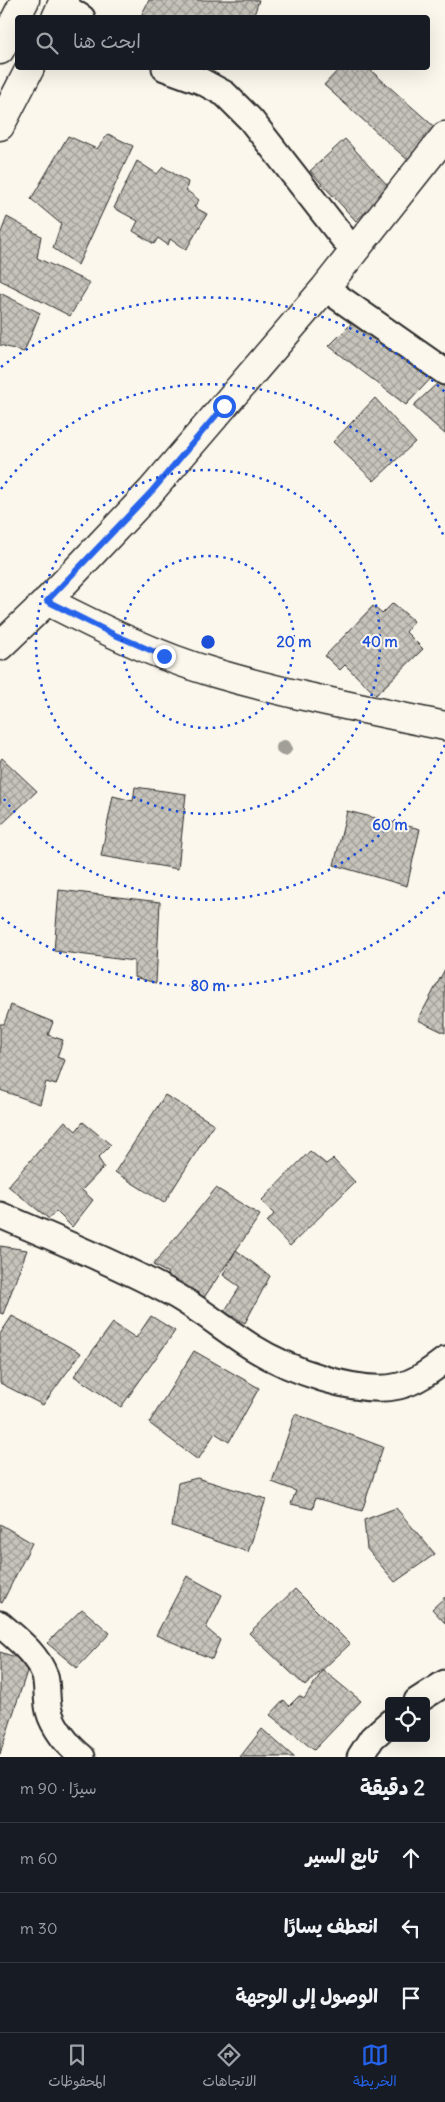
<!DOCTYPE html>
<html lang="ar">
<head>
<meta charset="utf-8">
<style>
	:root { --surface:#171b24; --page:#20242c; --text:#f1f3f6; --muted:#9ea1a6; --line:#363941; --accent:#2563eb }
	body { margin:0; font-family:Delius,"Playpen Sans Arabic",sans-serif; background:var(--page); color:var(--text); direction:rtl }
	.controls { position:absolute; right:15px; bottom:15px; display:grid; overflow:hidden; border-radius:5px; box-shadow:0 5px 20px #0002 }
	.controls button { width:45px; height:45px; display:grid; place-items:center; padding:0; border:0; border-bottom:1px solid var(--line); background:var(--surface); color:var(--text); font:25px sans-serif }
	.stop { position:absolute; width:15px; height:15px; margin:-11px; border:4px solid #2563eb; border-radius:50%; background:#fff }
	.stop.end { background:#2563eb; border-color:#fff; box-shadow:0 1px 5px #0008 }
	.list { margin:0; padding:0; list-style:none }
	h2 { display:flex; justify-content:space-between; align-items:center; height:65px; margin:0; padding:0 20px; font-size:21px }
	h2 small { font-size:16px; font-weight:400; color:var(--muted) }
	.list li { display:grid; grid-template-columns:32px 1fr auto; gap:15px; align-items:center; box-sizing:border-box; height:70px; padding:0 20px; border-top:1px solid var(--line) }
	.list b { display:block; font-size:19px; white-space:nowrap }
	.list em { font-size:16px; font-style:normal; color:var(--muted) }
	.icon { flex:none; width:28px; height:28px; fill:none; stroke:currentColor; stroke-width:2; stroke-linecap:round; stroke-linejoin:round }
	.map { position:relative; flex:none; width:445px; height:1757px; overflow:hidden; direction:ltr }
	.search { position:absolute; background:var(--surface); box-shadow:0 5px 20px #0002; left:15px; right:15px; top:15px; height:55px; display:flex; align-items:center; gap:12px; box-sizing:border-box; padding:0 18px; border-radius:5px; color:var(--muted); font-size:19px }
	.sheet { height:275px; background:var(--surface) }
	nav { display:flex; justify-content:space-around; align-items:center; box-sizing:border-box; height:70px; border-top:1px solid var(--line); background:var(--surface); font-size:14px; color:var(--muted) }
	nav a { display:grid; justify-items:center; gap:2px }
	nav .on { color:var(--accent) }
	.map>svg:first-child { display:block }
	.building { fill:url(#building-cross-hatch); stroke:#2b2b2b }
	.lines { fill:none; stroke-linecap:round; stroke-linejoin:round }
	.street-casing { stroke:#2b2b2b; stroke-width:29 }
	.secondary-casing { stroke:#2b2b2b; stroke-width:31 }
	.primary-casing { stroke:#2b2b2b; stroke-width:31 }
	.street { stroke:#fbf7ec; stroke-width:25 }
	.secondary { stroke:#fbf7ec; stroke-width:28 }
	.primary { stroke:#fbf7ec; stroke-width:28 }
	.tree { fill:#a19f98 }
	.route { stroke:#2563eb; stroke-width:6 }
	.ring { fill:none; stroke:#1d4ed8; stroke-width:2.5; stroke-dasharray:2.5 5 }
	.centre { fill:#1d4ed8; stroke:#fbf7ec; stroke-width:2.5 }
	.ring-label { font-size:15px; text-anchor:middle; font-weight:bold; fill:#1d4ed8; stroke:#fbf7ec; stroke-width:4; stroke-linejoin:round; paint-order:stroke }
</style>
</head>
<body>
<div class="map">
<svg width="445" height="1757" viewBox="0 0 445 1757">
	<defs>
		<pattern id="building-cross-hatch" width="8" height="8" patternUnits="userSpaceOnUse" patternTransform="scale(1.25)"><rect width="8" height="8" fill="#c7c4bc"/><path d="M0 0l8 8M0 8l8-8" fill="none" stroke="#a29f99"/></pattern>
	</defs>
	<rect width="100%" height="100%" fill="#fbf7ec"/>
	<filter id="ink" filterUnits="userSpaceOnUse"><feTurbulence type="fractalNoise" baseFrequency=".02" numOctaves="2"/><feDisplacementMap in="SourceGraphic" scale="10" xChannelSelector="R" yChannelSelector="G"/><feConvolveMatrix kernelMatrix="1 2 1 2 8 2 1 2 1" color-interpolation-filters="sRGB"/></filter>
	<g filter="url(#ink)">
		<g class="building">
			<path d="M149,0H259L253,18H140Z"/>
			<path d="M340,68H368L438,130L410,162L324,85Z"/>
			<path d="M108,134L133,146L78,265L53,248L61,224L31,199L68,136L97,149Z"/>
			<path d="M345,139L391,189L356,221L310,171Z"/>
			<path d="M137,161L157,174L163,167L188,182L186,190L199,200L194,207L207,214L186,250L170,239L168,245L158,238L154,244L133,231L138,221L114,208Z"/>
			<path d="M7,217L41,236L37,258L90,283L70,316L0,280V235Z"/>
			<path d="M0,293L40,313L24,352L0,345Z"/>
			<path d="M355,320L434,375L406,405L329,346Z"/>
			<path d="M443,378L445,379V434L413,406Z"/>
			<path d="M375,398L415,442L374,481L333,442Z"/>
			<path d="M393,603L414,621L406,632L423,649L376,695L345,665L340,670L325,656L373,606L382,614Z"/>
			<path d="M2,758L37,791L0,826V761Z"/>
			<path d="M135,787L186,794L178,869L101,856L113,796L133,801Z"/>
			<path d="M347,811L420,829L407,886L334,865Z"/>
			<path d="M59,890L160,902L156,983L134,977V961L54,951Z"/>
			<path d="M445,969V1033L418,1020Z"/>
			<path d="M11,1005L53,1022L48,1035L63,1040L57,1057L65,1060L56,1085L46,1082L40,1104L0,1090V1024H4Z"/>
			<path d="M165,1095L214,1124L164,1203L115,1172Z"/>
			<path d="M65,1121L76,1131L83,1122L111,1145L98,1158L104,1167L82,1190L93,1200L72,1227L56,1211L49,1219L8,1186Z"/>
			<path d="M310,1151L326,1164L333,1159L355,1182L290,1246L267,1222L274,1214L261,1201Z"/>
			<path d="M216,1188L260,1215L199,1305L162,1280L168,1273L153,1265Z"/>
			<path d="M0,1246L27,1250L3,1314L0,1313Z"/>
			<path d="M236,1250L270,1276L245,1323L224,1312L240,1287L223,1275Z"/>
			<path d="M12,1316L81,1353L43,1405L0,1383V1334Z"/>
			<path d="M151,1316L175,1331L121,1407L74,1376L113,1323L136,1338Z"/>
			<path d="M194,1351L259,1388L229,1442L215,1433L198,1460L149,1423Z"/>
			<path d="M295,1414L383,1447L362,1511L315,1498L313,1509L291,1504L296,1491L272,1482Z"/>
			<path d="M197,1478L266,1499L248,1552L172,1526L178,1483Z"/>
			<path d="M396,1508L435,1554L395,1582L367,1549L364,1520Z"/>
			<path d="M0,1524L32,1543L2,1603L0,1602Z"/>
			<path d="M187,1576L222,1595L206,1628L220,1640L212,1659L156,1635Z"/>
			<path d="M295,1589L350,1644L305,1686L249,1633Z"/>
			<path d="M445,1597V1623L432,1609Z"/>
			<path d="M82,1609L110,1633L77,1668L47,1643Z"/>
			<path d="M0,1652L30,1662L0,1754Z"/>
			<path d="M323,1670L361,1701L314,1750L270,1715L284,1700L289,1706L299,1696L304,1699Z"/>
			<path d="M262,1729L294,1757H240Z"/>
		</g>
		<g class="lines">
			<defs>
				<g id="street">
					<path d="M62,5L82,18"/>
					<path d="M165,68L201,81L225,94L251,120L354,252"/>
					<path d="M325,288L445,372"/>
					<path d="M0,1215C58,1240 117,1264 173,1294C200,1309 225,1330 252,1347C287,1369 358,1396 399,1386C416,1382 432,1370 445,1360"/>
					<path d="M0,1624C17,1639 37,1654 45,1676C48,1687 46,1700 49,1711C53,1727 69,1747 82,1757"/>
					<path d="M417,1701L445,1683"/>
					<path d="M360,1757L372,1738L389,1723"/>
				</g>
				<g id="secondary">
					<path d="M47,601C102,629 156,656 215,673C290,695 368,710 445,726"/>
					<path d="M0,646L47,601L151,491L325,288L445,136"/>
				</g>
				<g id="primary">
					<path d="M56,18L64,0"/>
					<path d="M0,50L25,0"/>
					<path d="M0,126L30,68"/>
				</g>
			</defs>
			<use href="#street" class="street-casing"/>
			<use href="#secondary" class="secondary-casing"/>
			<use href="#primary" class="primary-casing"/>
			<use href="#street" class="street"/>
			<use href="#secondary" class="secondary"/>
			<use href="#primary" class="primary"/>
		</g>
		<circle class="tree" cx="284" cy="748" r="8"/>
	</g>
	<g class="lines" filter="url(#ink)">
		<path class="route" d="M164,656L115,635L47,601L152,491L224,406"/>
	</g>
	<g class="ring">
		<circle cx="208" cy="642" r="86"/>
		<circle cx="208" cy="642" r="172"/>
		<path d="M445 745A258 258 0 0 1 1 795M1 489A258 258 0 0 1 445 539"/>
		<path d="M445 892A344 344 0 0 1 1 917M1 367A344 344 0 0 1 445 392"/>
	</g>
	<circle cx="208" cy="642" r="8" class="centre"/>
	<g class="ring-label">
		<text x="294" y="647">20 m</text>
		<text x="380" y="647">40 m</text>
		<text x="390" y="830">60 m</text>
		<text x="208" y="991">80 m</text>
	</g>
</svg>
<div class="controls">
<button><svg class="icon" aria-label="locate" viewBox="0 0 24 24"><circle cx="12" cy="12" r="6"/><path d="M12 2v4M12 18v4M2 12h4M18 12h4"/></svg></button>
</div>
<div class="stop" style="left:224px;top:406px"></div>
<div class="stop end" style="left:164px;top:656px"></div>
<div class="search"><svg class="icon" aria-label="search" viewBox="0 0 24 24"><circle cx="10" cy="10" r="6"/><path d="M15 15l6 6"/></svg>ابحث هنا</div>
</div>
<section class="sheet">
<h2>2 دقيقة<small>سيرًا · 90 m</small></h2>
<ul class="list">
<li><svg class="icon" aria-label="ahead" viewBox="0 0 24 24"><path d="M12 20V5M6 11l6-6 6 6"/></svg><div><b>تابع السير</b></div><em>60 m</em></li>
<li><svg class="icon" aria-label="left" viewBox="0 0 24 24"><path d="M17 20v-9H6M10 6l-5 5 5 5"/></svg><div><b>انعطف يسارًا</b></div><em>30 m</em></li>
<li><svg class="icon" aria-label="arrive" viewBox="0 0 24 24"><path d="M6 21V4h12l-3 4 3 4H6"/></svg><div><b>الوصول إلى الوجهة</b></div></li>
</ul>
</section>
<nav>
<a class="on"><svg class="icon" aria-label="map" viewBox="0 0 24 24"><path d="M3 6l6-2 6 2 6-2v14l-6 2-6-2-6 2zM9 4v14M15 6v14"/></svg>الخريطة</a>
<a><svg class="icon" aria-label="directions" viewBox="0 0 24 24"><path d="M12 3l9 9-9 9-9-9zM9 14v-3h6M13 9l2 2-2 2"/></svg>الاتجاهات</a>
<a><svg class="icon" aria-label="saved" viewBox="0 0 24 24"><path d="M7 4h10v16l-5-4-5 4z"/></svg>المحفوظات</a>
</nav>
</body>
</html>
